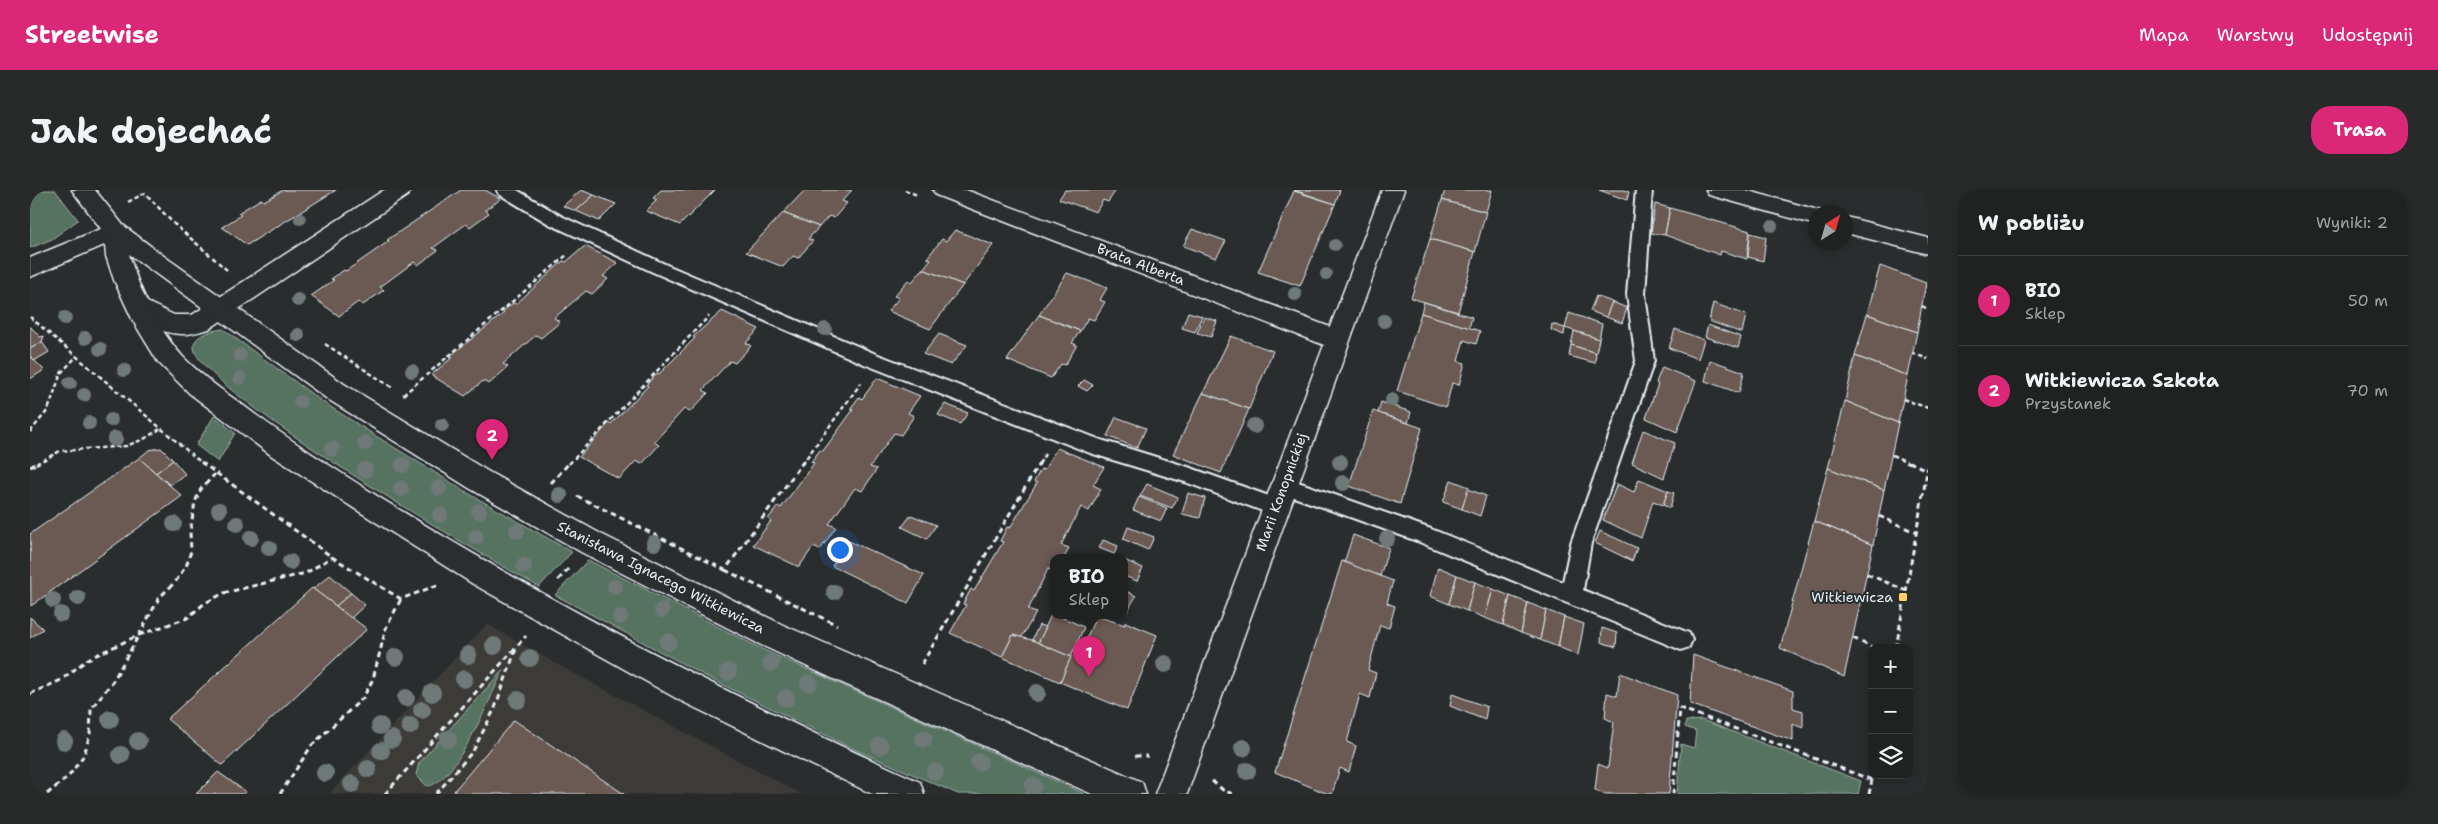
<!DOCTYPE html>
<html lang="pl">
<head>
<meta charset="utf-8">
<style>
	:root { --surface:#202222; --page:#282a2a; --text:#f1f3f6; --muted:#a2a4a5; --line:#3d3f40; --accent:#db2777 }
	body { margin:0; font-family:"Shantell Sans",sans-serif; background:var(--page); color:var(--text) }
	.controls { position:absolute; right:15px; bottom:15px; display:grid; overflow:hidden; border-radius:10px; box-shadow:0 2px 12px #0003 }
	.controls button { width:45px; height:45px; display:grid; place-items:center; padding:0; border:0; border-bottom:1px solid var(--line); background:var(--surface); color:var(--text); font:25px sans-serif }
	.compass { position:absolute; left:1778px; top:15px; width:45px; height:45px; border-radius:50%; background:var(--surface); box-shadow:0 2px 12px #0003; rotate:37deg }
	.you { position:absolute; left:809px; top:359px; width:18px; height:18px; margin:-12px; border:4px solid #fff; border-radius:50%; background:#1a73e8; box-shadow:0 0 0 8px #1a73e833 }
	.badge { display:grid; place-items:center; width:32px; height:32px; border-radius:50%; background:var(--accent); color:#fff; font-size:16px; font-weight:700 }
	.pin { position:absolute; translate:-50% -41px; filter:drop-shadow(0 1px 2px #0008) }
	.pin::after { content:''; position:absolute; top:26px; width:18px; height:15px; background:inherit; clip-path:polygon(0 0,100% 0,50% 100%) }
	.popup { position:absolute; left:1020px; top:364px; width:78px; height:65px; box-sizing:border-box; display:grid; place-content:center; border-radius:10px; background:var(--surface); filter:drop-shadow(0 1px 4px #0005); font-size:16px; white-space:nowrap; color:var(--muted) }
	.popup b { font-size:19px; color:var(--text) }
	.popup::after { content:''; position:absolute; left:50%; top:100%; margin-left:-10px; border:10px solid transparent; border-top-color:var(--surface) }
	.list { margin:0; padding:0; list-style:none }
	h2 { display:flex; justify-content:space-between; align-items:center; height:65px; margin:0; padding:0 20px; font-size:21px }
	h2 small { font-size:16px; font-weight:400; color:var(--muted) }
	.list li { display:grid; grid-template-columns:32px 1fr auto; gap:15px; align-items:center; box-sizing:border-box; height:90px; padding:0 20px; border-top:1px solid var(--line) }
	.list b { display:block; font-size:19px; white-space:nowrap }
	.list p { margin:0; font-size:16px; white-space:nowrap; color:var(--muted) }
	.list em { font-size:16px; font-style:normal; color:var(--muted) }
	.icon { flex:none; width:28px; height:28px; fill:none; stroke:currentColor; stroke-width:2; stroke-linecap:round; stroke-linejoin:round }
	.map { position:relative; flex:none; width:1898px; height:604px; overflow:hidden; border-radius:20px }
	header { display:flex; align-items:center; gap:30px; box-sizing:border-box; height:70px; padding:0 25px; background:var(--accent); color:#fff }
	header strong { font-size:24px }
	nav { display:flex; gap:28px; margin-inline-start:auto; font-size:18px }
	.intro { display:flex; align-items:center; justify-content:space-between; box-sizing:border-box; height:120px; padding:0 30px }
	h1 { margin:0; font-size:35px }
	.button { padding:12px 22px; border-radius:20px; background:var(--accent); color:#fff; font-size:18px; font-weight:700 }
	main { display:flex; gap:30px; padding:0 30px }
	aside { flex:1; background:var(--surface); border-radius:20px; box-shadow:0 2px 12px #0003 }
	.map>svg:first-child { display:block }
	.built { fill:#3d3a39 }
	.green { fill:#567261; stroke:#9fb2ac }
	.building { fill:#6a5a52; stroke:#e8f1f8 }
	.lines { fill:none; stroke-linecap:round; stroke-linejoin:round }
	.service-casing { stroke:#e8f1f8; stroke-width:4 }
	.minor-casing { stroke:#e8f1f8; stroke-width:3 }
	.tertiary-casing { stroke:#e8f1f8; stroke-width:3 }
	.path-far1 { stroke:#e8f1f8; stroke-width:2.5; stroke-dasharray:4.5 3; stroke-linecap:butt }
	.path { stroke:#e8f1f8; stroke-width:3; stroke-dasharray:5.5 4; stroke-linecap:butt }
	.service { fill:#2a2d2e; fill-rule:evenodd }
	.minor { fill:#2a2d2e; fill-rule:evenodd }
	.tertiary { fill:#2a2d2e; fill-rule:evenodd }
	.tree { fill:#6e7978 }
	.poi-dot { fill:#ffd166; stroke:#2a2d2e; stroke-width:2 }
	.labels { text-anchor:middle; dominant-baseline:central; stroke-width:4; stroke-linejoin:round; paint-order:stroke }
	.street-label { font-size:14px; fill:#e8f1f8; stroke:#2a2d2e }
	.poi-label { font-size:14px; fill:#e8f1f8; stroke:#2a2d2e; text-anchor:end }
</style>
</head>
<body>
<header>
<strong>Streetwise</strong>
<nav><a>Mapa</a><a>Warstwy</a><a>Udostępnij</a></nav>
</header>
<div class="intro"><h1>Jak dojechać</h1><a class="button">Trasa</a></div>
<main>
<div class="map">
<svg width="1898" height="604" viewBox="0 0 1898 604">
	<rect width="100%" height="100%" fill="#2a2d2e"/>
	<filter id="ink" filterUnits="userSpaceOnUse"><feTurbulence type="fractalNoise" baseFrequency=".02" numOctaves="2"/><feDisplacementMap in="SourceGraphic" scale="10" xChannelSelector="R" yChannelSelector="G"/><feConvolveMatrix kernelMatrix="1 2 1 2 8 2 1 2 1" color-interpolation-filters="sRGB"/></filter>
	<g filter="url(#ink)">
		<path class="built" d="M457,434L532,477L771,604H299Z"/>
		<g class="green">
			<path d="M0,0H25L48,30L22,49L0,58Z"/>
			<path d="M193,139L293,212L346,246L438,303L542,362L509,397C459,369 169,200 164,158C162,145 183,140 193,139Z"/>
			<path d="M184,226L205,243L188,272L166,255Z"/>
			<path d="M558,370L734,460L1055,604H928L824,559L683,490L525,405Z"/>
			<path d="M473,480C462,504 425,595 397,596L386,585L389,573Z"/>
			<path d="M1672,530L1831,591L1828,604H1647L1651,554L1664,558L1666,541L1655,537L1656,531Z"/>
		</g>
		<g class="building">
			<path d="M253,0H306L217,55L192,37L211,25L208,23L231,9L234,11Z"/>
			<path d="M431,0H455L471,9L455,20L459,23L440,37L436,34L403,58L408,60L388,75L384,72L350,97L354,100L333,115L328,112L309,126L281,106L304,90L301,89L314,80L316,81L359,51L357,50Z"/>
			<path d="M551,0L564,5L546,21L533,16Z"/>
			<path d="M631,0H685L650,35L616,21L627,10L623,8Z"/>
			<path d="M775,0H822L812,11L817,13L804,28L799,26L789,37L753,23Z"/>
			<path d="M1035,0H1086L1078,12L1073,10L1066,22L1029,9Z"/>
			<path d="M1264,0H1310L1305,14Z"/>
			<path d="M1415,0H1462L1456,22L1412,10Z"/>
			<path d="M1569,0H1594L1599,2L1597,10Z"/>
			<path d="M1264,1L1305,14L1270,96L1228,82Z"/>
			<path d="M564,5L586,14L569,31L546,21Z"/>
			<path d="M1412,10L1456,22L1445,62L1400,49Z"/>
			<path d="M1625,14L1640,18L1635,45L1621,43Z"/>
			<path d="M1640,18L1720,41L1717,69L1691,61L1690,65L1635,45Z"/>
			<path d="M753,23L789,37L778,49L783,51L768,68L763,66L753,77L716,62Z"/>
			<path d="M1162,39L1196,51L1186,68L1153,56Z"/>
			<path d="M925,40L963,55L933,95L893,79L901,69L897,68L912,49L916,51Z"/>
			<path d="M1720,43L1736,47L1733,71L1718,67Z"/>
			<path d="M1400,49L1445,62L1428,122L1381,108Z"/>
			<path d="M555,56L588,73L573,86L578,89L562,104L556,101L524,128L530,132L511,148L506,145L473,174L478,177L459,194L453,191L435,206L401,185L423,167L420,166L474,123L472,122L483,113L486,114L533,71L536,72Z"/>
			<path d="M1850,76L1896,93L1887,142L1837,124Z"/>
			<path d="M893,79L933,95L900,139L858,121L869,108L864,106L878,90L882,92Z"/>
			<path d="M1037,83L1077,98L1070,110L1075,112L1072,117L1064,130L1058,128L1050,141L1009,125Z"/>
			<path d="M1566,106L1582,112L1576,127L1560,121Z"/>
			<path d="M1394,112L1442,127L1439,138L1391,123Z"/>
			<path d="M1582,112L1597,118L1592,133L1576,127Z"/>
			<path d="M1683,113L1716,125L1712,143L1679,131Z"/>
			<path d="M692,121L729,139L716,153L721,156L705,173L700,171L673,200L678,203L660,222L654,219L624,252L629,255L612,274L606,271L589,289L549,267L579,233L581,234L618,196L616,195L627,183L629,184L665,148L663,147Z"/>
			<path d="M1158,122L1172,126L1165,142L1152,138Z"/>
			<path d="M1391,123L1450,141L1446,154L1434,150L1428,171L1435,173L1429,195L1422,193L1416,217L1367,201Z"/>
			<path d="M1539,123L1572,134L1569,149L1535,138Z"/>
			<path d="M1837,124L1887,142L1878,186L1825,166Z"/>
			<path d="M1009,125L1050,141L1042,153L1047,155L1035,175L1031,174L1021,188L977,170Z"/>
			<path d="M1174,127L1187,131L1181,147L1167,143Z"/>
			<path d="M1522,134L1535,138L1534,145L1521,140Z"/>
			<path d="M1678,135L1711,147L1708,158L1675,147Z"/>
			<path d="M0,136L10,147L14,146L12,152L0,159Z"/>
			<path d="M1645,139L1674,150L1668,169L1639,158Z"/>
			<path d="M1544,141L1569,149L1566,163L1541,155Z"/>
			<path d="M909,144L937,155L921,175L893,164Z"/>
			<path d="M1201,146L1243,161L1219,219L1173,203Z"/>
			<path d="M12,152L19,162L4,171L0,166V159Z"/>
			<path d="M1541,155L1566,163L1565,173L1539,166Z"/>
			<path d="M0,166L14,180L0,189Z"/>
			<path d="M1825,166L1878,186L1868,233L1815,211Z"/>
			<path d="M1680,170L1714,182L1709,203L1675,191Z"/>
			<path d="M1632,177L1666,191L1647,242L1616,228L1628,194L1626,193Z"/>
			<path d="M847,188L890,206L878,223L884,226L871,245L864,243L840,277L847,279L832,301L825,298L799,334L806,337L790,360L783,357L769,377L723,355L741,331L738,329L748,316L751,318L784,273L781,272L790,260L793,261L823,220L820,219L829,207L832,209Z"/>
			<path d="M1054,190L1063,195L1057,201L1048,196Z"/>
			<path d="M1173,203L1219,219L1191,283L1143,264Z"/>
			<path d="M1815,211L1868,233L1854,300L1798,278Z"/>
			<path d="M1351,212L1381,222L1378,233L1348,223Z"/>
			<path d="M915,214L938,223L930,234L908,225Z"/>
			<path d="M1343,221L1392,238L1370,314L1319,296Z"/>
			<path d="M1086,227L1116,238L1107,258L1077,246Z"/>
			<path d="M1613,240L1645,253L1634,288L1602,273Z"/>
			<path d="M131,258L143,270L126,283L109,268L119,260Z"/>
			<path d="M1027,258L1074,277L1063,295L1071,299L1059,321L1051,317L1031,355L1039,358L1034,368H1024V381L1018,379L998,420L1006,423L991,448L983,445L972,467L920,443L936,415L933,414L941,399L944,401L973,352L970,351L977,337L980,338L1007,293L1004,292L1011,279L1014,280Z"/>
			<path d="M109,268L152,306L1,416L0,344Z"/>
			<path d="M143,270L155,284L140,295L126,283Z"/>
			<path d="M1798,278L1854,300L1843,355L1784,331Z"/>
			<path d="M1609,289L1638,301L1633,315L1623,311L1611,348L1573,330L1587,294L1604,302Z"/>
			<path d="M1421,290L1439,297L1432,319L1413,312Z"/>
			<path d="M1117,294L1148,307L1142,318L1110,306Z"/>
			<path d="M1438,299L1456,306L1450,326L1432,319Z"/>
			<path d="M1638,301L1644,303L1640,318L1633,315Z"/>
			<path d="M1158,303L1175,308L1170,328L1152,324Z"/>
			<path d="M1109,307L1137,318L1131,331L1103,320Z"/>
			<path d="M881,325L906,335L897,349L872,337Z"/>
			<path d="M1784,331L1843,355L1814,487L1750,458Z"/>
			<path d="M1098,337L1124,347L1118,360L1093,349Z"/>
			<path d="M1570,341L1607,358L1602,371L1565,353Z"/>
			<path d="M1323,345L1359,358L1350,386L1314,373Z"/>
			<path d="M1073,350L1088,356L1084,364L1069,358Z"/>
			<path d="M819,351L894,385L878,413L802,376Z"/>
			<path d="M1094,370L1113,378L1107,391L1094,386Z"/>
			<path d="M1312,371L1363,391L1357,413L1365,416L1359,438L1350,435L1338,480L1346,483L1340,508L1330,504L1317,552L1326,556L1319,582L1310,578L1302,604H1298L1245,582Z"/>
			<path d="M1408,377L1427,385L1419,414L1400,406Z"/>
			<path d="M300,385L321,403L306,416L283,399Z"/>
			<path d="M1427,385L1445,392L1437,421L1419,414Z"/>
			<path d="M1445,392L1463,399L1455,428L1437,421Z"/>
			<path d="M282,398L337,439L192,575L137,529Z"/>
			<path d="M1463,399L1480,406L1473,435L1455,428Z"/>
			<path d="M1094,400L1106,406L1097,422L1094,420Z"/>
			<path d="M321,403L335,415L321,428L306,416Z"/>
			<path d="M1480,406L1498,413L1491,443L1473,435Z"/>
			<path d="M1498,413L1516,420L1510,450L1491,443Z"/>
			<path d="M1516,420L1534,427L1528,457L1510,450Z"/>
			<path d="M1022,423L1054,437L1041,467L1008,453Z"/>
			<path d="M1066,426L1095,435V432L1127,445L1097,520L1030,492L1044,459L1050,463Z"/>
			<path d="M0,427L13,439L0,448Z"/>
			<path d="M1534,427L1554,434L1548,465L1528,457Z"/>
			<path d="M1009,435L1016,437L1008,453L1002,450Z"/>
			<path d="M1572,438L1587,443L1586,457L1571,452Z"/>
			<path d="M983,445L1002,450L1041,467L1030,492L972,467Z"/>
			<path d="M1663,465L1763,501V518L1773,521V538L1763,534V551L1660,514Z"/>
			<path d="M1590,483L1647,505L1639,604H1574L1565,600L1568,574L1578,578L1584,532L1575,528L1577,503L1587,506Z"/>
			<path d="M1422,504L1457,517L1455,530L1420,516Z"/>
			<path d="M484,530L594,604H428L424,601Z"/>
			<path d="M188,582L216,602L214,604H166Z"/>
		</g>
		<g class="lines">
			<defs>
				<g id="service">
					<path d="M467,0H487L531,26L637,75L846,164L1071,250L1158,277L1253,311L1256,317L1253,323L1246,326L1155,292L1060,263L834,174L625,83L519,34L469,4Z"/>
					<path d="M1606,0H1622L1615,104L1624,171L1561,353L1553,400L1659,443L1662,450L1659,457L1651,460L1387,351L1247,301L1244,295L1247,289L1254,287L1401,339L1533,392L1541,353L1606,171L1597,104Z"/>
				</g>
				<g id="minor">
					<path d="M354,0H381L378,5L179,139C170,141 161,145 152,144C134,144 106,133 97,117L100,111L109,108L144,125H162Z"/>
					<path d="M903,0H936L1300,137L1352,0H1374L1157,604H1125L1294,155L906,5Z"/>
					<path d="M1676,0H1715L1795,22H1786V35L1679,5Z"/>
					<path d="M1816,27L1898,48V64L1816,43Z"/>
					<path d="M85,33L93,35L96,41L93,47L0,87V68Z"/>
				</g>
				<path id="tertiary" d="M42,0H65L93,35L131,64L314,194L459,282L571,344L751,434L1112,592L1116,604H1062L808,491L729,454L551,362L439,298L296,208L99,64C109,100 128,139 153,167C170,184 190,199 210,213C254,247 300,276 347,306C521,414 702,508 890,592L894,604H842L651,511L443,394L242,266L159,203L128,172L103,131L84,90L76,66L74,43Z"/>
			</defs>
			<use href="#service" class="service-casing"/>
			<use href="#minor" class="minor-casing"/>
			<use href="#tertiary" class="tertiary-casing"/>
			<g class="path-far1">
				<path d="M875,0L887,5"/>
				<path d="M98,12L115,3L143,33L197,80"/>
				<path d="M1892,116L1898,119"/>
				<path d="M0,127L173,274"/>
				<path d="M295,154L363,198"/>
				<path d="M1882,163L1898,169"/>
				<path d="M373,205L538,64"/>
				<path d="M1873,209L1898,218"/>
				<path d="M0,242L18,220L31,183L47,166"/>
				<path d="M1862,265L1882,274"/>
				<path d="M6,274L30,261L96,256L114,249L130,239"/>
				<path d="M539,274L679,126"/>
				<path d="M772,274L831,193"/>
				<path d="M1009,274L1015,264"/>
			</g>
			<g class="path">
				<path d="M171,272L302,367L371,409L405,396L409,397"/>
				<path d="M1879,272L1897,280"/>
				<path d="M0,277L9,272"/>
				<path d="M521,293L540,272"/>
				<path d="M547,306L695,380L773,272"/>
				<path d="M1849,326L1887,343"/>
				<path d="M695,380L807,435"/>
				<path d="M1837,384L1877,401"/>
				<path d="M528,390L539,378"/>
				<path d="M1823,448L1843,458"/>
				<path d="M1866,458L1898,276"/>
				<path d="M892,474L1010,272"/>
				<path d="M0,504L31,490L58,469L109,445L129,408L146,391L157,374L161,361L160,342L165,312L171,299L185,284"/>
				<path d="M1105,566H1118"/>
				<path d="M1182,591L1193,600L1203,604"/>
				<path d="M17,604L39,586L54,565L60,544L61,519L83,491L109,445L157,428L175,413L194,403L276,383L302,367"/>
				<path d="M250,604L282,555L333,508L343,489L356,438L371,409"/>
				<path d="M355,604L496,446"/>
				<path d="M406,604L443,561L465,518L486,459"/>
				<path d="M1643,604L1650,518L1842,590"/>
				<path d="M1839,604L1843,585"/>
			</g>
			<use href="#service" class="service"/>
			<use href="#minor" class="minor"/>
			<use href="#tertiary" class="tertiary"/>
		</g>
		<g class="tree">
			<circle cx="270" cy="29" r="6"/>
			<circle cx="1742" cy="36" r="6"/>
			<circle cx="1305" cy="55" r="6"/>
			<circle cx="1296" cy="84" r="6"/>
			<circle cx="1265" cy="104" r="7"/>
			<circle cx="268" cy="110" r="7"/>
			<circle cx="35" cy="128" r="7"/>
			<circle cx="1354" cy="131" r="7"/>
			<circle cx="795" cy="139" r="7"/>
			<circle cx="268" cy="145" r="7"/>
			<circle cx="55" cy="148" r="7"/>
			<circle cx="70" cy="159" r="7"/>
			<circle cx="210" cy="165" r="7"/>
			<circle cx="94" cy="180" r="7"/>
			<circle cx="382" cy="181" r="7"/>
			<circle cx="210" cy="188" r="7"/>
			<circle cx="40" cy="193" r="7"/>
			<circle cx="54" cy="205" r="7"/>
			<circle cx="1362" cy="210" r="7"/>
			<circle cx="270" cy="212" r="7"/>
			<circle cx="81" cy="230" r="7"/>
			<circle cx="59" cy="233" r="7"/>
			<circle cx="412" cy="235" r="7"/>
			<circle cx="1224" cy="236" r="8"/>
			<circle cx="85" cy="249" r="8"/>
			<circle cx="335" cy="253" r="8"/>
			<circle cx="302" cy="259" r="8"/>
			<circle cx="1310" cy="272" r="8"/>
			<circle cx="373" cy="275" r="8"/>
			<circle cx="335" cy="280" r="8"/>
			<circle cx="1313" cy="293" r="8"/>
			<circle cx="409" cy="298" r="8"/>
			<circle cx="371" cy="299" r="8"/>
			<circle cx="530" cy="305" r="8"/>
			<circle cx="189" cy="320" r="8"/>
			<circle cx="449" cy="321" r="8"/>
			<circle cx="410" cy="325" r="8"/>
			<circle cx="144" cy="334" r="8"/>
			<circle cx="207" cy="334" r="8"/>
			<circle cx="487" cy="341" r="8"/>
			<circle cx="446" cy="347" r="8"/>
			<circle cx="221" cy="348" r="8"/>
			<circle cx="1357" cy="349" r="8"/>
			<circle cx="624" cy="353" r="8"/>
			<circle cx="239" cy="358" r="8"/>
			<circle cx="260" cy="372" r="8"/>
			<circle cx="494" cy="376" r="8"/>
			<circle cx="585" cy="397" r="8"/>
			<circle cx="804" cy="402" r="8"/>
			<circle cx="48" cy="408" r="8"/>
			<circle cx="23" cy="410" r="8"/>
			<circle cx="632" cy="420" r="8"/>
			<circle cx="31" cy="424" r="8"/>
			<circle cx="590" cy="427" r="8"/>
			<circle cx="638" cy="452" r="9"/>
			<circle cx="464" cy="456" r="9"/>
			<circle cx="438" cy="465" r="9"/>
			<circle cx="366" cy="467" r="9"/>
			<circle cx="500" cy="468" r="9"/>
			<circle cx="741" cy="473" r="9"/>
			<circle cx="1135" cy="474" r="9"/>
			<circle cx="698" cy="482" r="9"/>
			<circle cx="434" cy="489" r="9"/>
			<circle cx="779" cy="493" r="9"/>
			<circle cx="402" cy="503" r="9"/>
			<circle cx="1007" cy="503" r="9"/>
			<circle cx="376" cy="508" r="9"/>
			<circle cx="756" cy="508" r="9"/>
			<circle cx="488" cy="510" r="9"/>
			<circle cx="392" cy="520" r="9"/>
			<circle cx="80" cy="529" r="9"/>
			<circle cx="350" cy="536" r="9"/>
			<circle cx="380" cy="536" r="9"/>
			<circle cx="362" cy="549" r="9"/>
			<circle cx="418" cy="549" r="9"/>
			<circle cx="894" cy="549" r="9"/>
			<circle cx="34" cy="551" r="9"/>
			<circle cx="108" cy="551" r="9"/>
			<circle cx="850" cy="556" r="9"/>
			<circle cx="1213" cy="558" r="9"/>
			<circle cx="351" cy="561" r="9"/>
			<circle cx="91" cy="565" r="9"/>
			<circle cx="949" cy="572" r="9"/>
			<circle cx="338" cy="579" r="9"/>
			<circle cx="1217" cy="581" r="9"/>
			<circle cx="905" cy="582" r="9"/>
			<circle cx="295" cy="583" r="9"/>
			<circle cx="322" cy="594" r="9"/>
			<circle cx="1003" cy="596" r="9"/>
		</g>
	</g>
	<rect class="poi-dot" x="1868" y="402" width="10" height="10" rx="2.5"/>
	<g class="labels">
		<g class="street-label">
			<text transform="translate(1111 74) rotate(21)">Brata Alberta</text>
			<text transform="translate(1251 302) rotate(-70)">Marii Konopnickiej</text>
			<text transform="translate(631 387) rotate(27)">Stanisława Ignacego Witkiewicza</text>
		</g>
		<g class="poi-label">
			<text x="1863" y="407">Witkiewicza</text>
		</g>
	</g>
</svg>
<div class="controls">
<button>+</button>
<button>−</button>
<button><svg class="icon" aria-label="layers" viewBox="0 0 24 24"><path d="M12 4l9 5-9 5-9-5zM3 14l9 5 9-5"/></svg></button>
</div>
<svg class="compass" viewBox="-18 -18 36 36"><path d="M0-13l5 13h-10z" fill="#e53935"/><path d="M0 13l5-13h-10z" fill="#a2a4a5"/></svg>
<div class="you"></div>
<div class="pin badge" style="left:1059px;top:487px">1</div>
<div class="popup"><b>BIO</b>Sklep</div>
<div class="pin badge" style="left:462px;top:270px">2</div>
</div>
<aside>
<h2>W pobliżu<small>Wyniki: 2</small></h2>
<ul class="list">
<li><span class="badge">1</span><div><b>BIO</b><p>Sklep</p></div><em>50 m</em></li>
<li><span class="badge">2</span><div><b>Witkiewicza Szkoła</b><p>Przystanek</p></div><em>70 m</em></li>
</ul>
</aside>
</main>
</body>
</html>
